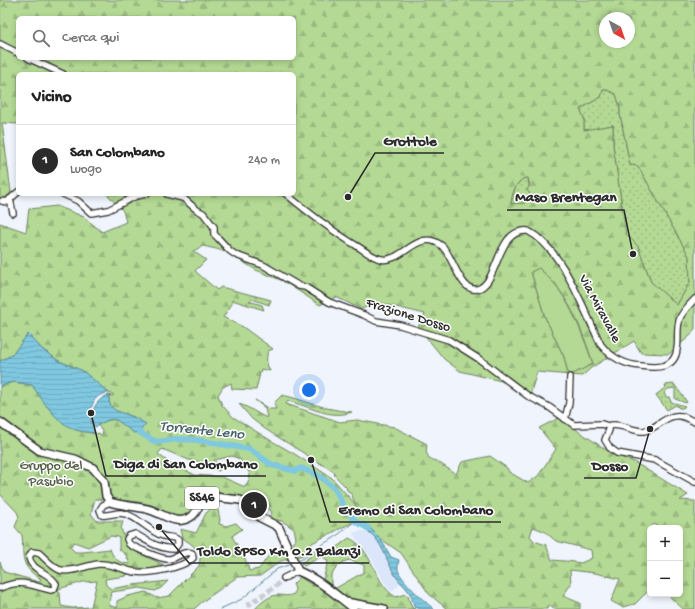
<!DOCTYPE html>
<html lang="it">
<head>
<meta charset="utf-8">
<style>
	:root { --surface:#fff; --page:#f2f2f2; --text:#222; --muted:#767676; --line:#e0e0e0; --accent:#2b2b2b }
	body { margin:0; font-family:"Gochi Hand",sans-serif; background:var(--page); color:var(--text) }
	.controls { position:absolute; right:12px; bottom:12px; display:grid; overflow:hidden; border-radius:6px; box-shadow:0 2px 6px #0003 }
	.controls button { width:36px; height:36px; display:grid; place-items:center; padding:0; border:0; border-bottom:1px solid var(--line); background:var(--surface); color:var(--text); font:20px sans-serif }
	.compass { position:absolute; left:599px; top:12px; width:36px; height:36px; border-radius:50%; background:var(--surface); box-shadow:0 2px 6px #0003; rotate:140deg }
	.you { position:absolute; left:309px; top:390px; width:14px; height:14px; margin:-10px; border:3px solid #fff; border-radius:50%; background:#1a73e8; box-shadow:0 0 0 6px #1a73e833 }
	.badge { display:grid; place-items:center; width:26px; height:26px; border-radius:50%; background:var(--accent); color:#fff; font-size:13px; font-weight:700 }
	.pin { position:absolute; translate:-50% -50%; border:2px solid #fff; box-shadow:0 1px 4px #0006 }
	.list { margin:0; padding:0; list-style:none }
	h2 { display:flex; justify-content:space-between; align-items:center; height:52px; margin:0; padding:0 16px; font-size:17px }
	h2 small { font-size:13px; font-weight:400; color:var(--muted) }
	.list li { display:grid; grid-template-columns:26px 1fr auto; gap:12px; align-items:center; box-sizing:border-box; height:72px; padding:0 16px; border-top:1px solid var(--line) }
	.list b { display:block; font-size:15px; white-space:nowrap }
	.list p { margin:0; font-size:13px; white-space:nowrap; color:var(--muted) }
	.list em { font-size:13px; font-style:normal; color:var(--muted) }
	.icon { flex:none; width:22px; height:22px; fill:none; stroke:currentColor; stroke-width:2; stroke-linecap:round; stroke-linejoin:round }
	.map { position:relative; flex:none; width:695px; height:609px; overflow:hidden }
	.search { position:absolute; background:var(--surface); box-shadow:0 2px 6px #0003; left:16px; top:16px; width:280px; height:44px; display:flex; align-items:center; gap:10px; box-sizing:border-box; padding:0 14px; border-radius:6px; color:var(--muted); font-size:15px }
	.panel { position:absolute; background:var(--surface); box-shadow:0 2px 6px #0003; left:16px; top:72px; width:280px; height:124px; border-radius:6px }
	.map>svg:first-child { display:block }
	.built { fill:#dce6fb }
	.grass { fill:url(#grass-dots); stroke:#6f8260 }
	.forest { fill:url(#forest-firs); stroke:#6f8260; fill-rule:evenodd }
	.park { fill:#b3d994; stroke:#6f8260 }
	.water { fill:url(#water-rules); stroke:#5d8998 }
	.lines { fill:none; stroke-linecap:round; stroke-linejoin:round }
	.stream { stroke:#5d8998; stroke-width:1 }
	.river { stroke:#7fc8e0; stroke-width:6 }
	.minor-tunnel { stroke:#c8ccd3; stroke-width:5.5; stroke-dasharray:5.5 3; stroke-linecap:butt }
	.minor-casing { stroke:#2b2b2b; stroke-width:8 }
	.major-casing { stroke:#2b2b2b; stroke-width:10 }
	.minor { stroke:#fff; stroke-width:5.5 }
	.major { stroke:#fff; stroke-width:7 }
	.labels { text-anchor:middle; dominant-baseline:central; stroke-width:3; stroke-linejoin:round; paint-order:stroke }
	.shield { fill:#fff; stroke:#6b6b6b; stroke-width:1 }
	.shield-label { font-size:13px; font-weight:bold; fill:#2b2b2b }
	.street-label { font-size:14px; fill:#2b2b2b; stroke:#fff }
	.park-label { font-size:14px; fill:#545f4a; stroke:#fff }
	.water-label { font-size:15px; font-style:italic; fill:#48626a; stroke:#fff }
	.leader { fill:none; stroke:#2b2b2b; stroke-width:1.5 }
	.callout-dot { fill:#2b2b2b; stroke:#fff; stroke-width:1.5 }
	.callout-label { font-size:15px; text-anchor:middle; font-weight:bold; fill:#2b2b2b; stroke:#fff; stroke-width:3; stroke-linejoin:round; paint-order:stroke }
</style>
</head>
<body>
<div class="map">
<svg width="695" height="609" viewBox="0 0 695 609">
	<defs>
		<pattern id="grass-dots" width="8" height="8" patternUnits="userSpaceOnUse"><rect width="8" height="8" fill="#b3d994"/><path d="M2 2h.1M6 6h.1" fill="none" stroke="#9aba80" stroke-width="1.8" stroke-linecap="round"/></pattern>
		<pattern id="forest-firs" width="22" height="20" patternUnits="userSpaceOnUse"><rect width="22" height="20" fill="#b3d994"/><path d="M5 1l3.5 6h-7zM16 11l3.5 6h-7z" fill="#9aba80"/></pattern>
		<pattern id="water-rules" width="6" height="5" patternUnits="userSpaceOnUse"><rect width="6" height="5" fill="#7fc8e0"/><path d="M0 2.5h6" fill="none" stroke="#6eacc0"/></pattern>
	</defs>
	<rect width="100%" height="100%" fill="#eff4fd"/>
	<filter id="ink" filterUnits="userSpaceOnUse"><feTurbulence type="fractalNoise" baseFrequency=".025" numOctaves="2"/><feDisplacementMap in="SourceGraphic" scale="8" xChannelSelector="R" yChannelSelector="G"/><feConvolveMatrix kernelMatrix="1 2 1 2 8 2 1 2 1" color-interpolation-filters="sRGB"/></filter>
	<g filter="url(#ink)">
		<path class="built" d="M360,531H370L375,536L386,555L395,575L400,581V584L391,592L384,582L372,559L352,533Z"/>
		<g class="grass">
			<path d="M603,90H607L616,94L620,107V114L630,165L638,166L689,256L690,282L677,305L651,282L638,246L626,234L613,145V125L584,131V118L580,109L601,97Z"/>
			<path d="M525,178H528L530,194L525,204H511C513,194 515,182 525,178Z"/>
			<path d="M674,384L687,402L686,403L675,399V388L668,389L664,393L666,397H669L671,402L685,406L683,408H679L676,405L667,410L656,395L666,387L665,385Z"/>
		</g>
		<g class="forest">
			<path d="M0,0H695V328L691,335L669,354L641,353L634,341L591,368L582,376L537,372L530,395L501,381L460,371L444,359L418,327L425,314L380,303L361,309L336,297L320,305L283,281L256,270L225,251L203,246L193,251L206,260L195,271L217,290L221,287L271,300L269,305L252,299L249,301L262,305L264,310L232,300V304L223,317L243,327L273,349L268,351C266,359 266,363 270,371L261,369L256,390L232,389L231,383L223,387L218,395L222,405L233,417L270,440L293,453L332,478L356,505L351,494L346,489L347,488L335,476L334,472L265,429L252,419L239,404C250,407 257,414 267,418L265,408L255,400L269,409H276L274,403L282,395C297,398 311,404 327,408C335,410 344,411 352,412C330,420 309,406 288,401L286,404L340,422L357,420L394,427L427,444L426,452L429,458L438,462L456,474L462,462L490,456L507,468L509,472L528,483L538,476L556,449L539,428L559,418L611,453L634,462L688,495L680,500L695,501V609H683L667,594H680V528H662L654,524L650,528V589L635,604L622,607L611,601L620,579L595,573L570,570L571,584L563,596L580,603V609H554L548,605L547,609H447L429,594L401,553L355,521L312,543L303,555L281,561L260,576L237,577L202,602L194,609H0V562L4,572L39,582L41,579C19,566 24,557 22,535L15,527L19,517L17,512L0,494V386L14,382L32,385L41,398L76,430L96,434L99,433L101,435L103,433L98,425C114,416 117,419 130,430L142,428L145,424C140,421 136,418 131,416C118,411 108,412 109,395L113,396V394L109,393L83,371L59,361L42,349L28,334L12,355L0,361V223L26,232L29,209L57,206L84,217L102,232L126,222L123,211L107,194H294V74H18V124L2,123L11,192L1,204L0,201ZM18,18H294V58H18ZM605,18H629V42H605ZM603,90H607L616,94L620,107V114L630,165L638,166L689,256L690,282L677,305L651,282L638,246L626,234L613,145V125L584,130V118L580,109L601,97ZM525,178H528L530,185L527,190L530,194L525,198V203L511,204C512,194 515,182 525,178ZM539,269C545,275 553,281 558,288C575,311 585,338 593,364L568,373L564,357L545,317L531,272ZM162,449L189,460L202,462L211,468L219,471L220,467L214,460L232,456L240,459L250,474L249,481L245,487L222,477L195,475L167,461L158,454ZM194,488L248,498L259,508L264,504L272,512L269,518L282,521L294,529L296,538L292,547L282,546L279,550L270,554L259,569L249,571C247,558 238,548 232,536L242,529L236,523L226,526L219,524L220,520L218,510L212,508L206,513L196,533L180,529L182,538L190,543L201,553L199,566L169,596L157,598L146,592L128,596L117,601V608L109,605L111,592L140,588L155,591L161,588L168,581L133,585L111,589L106,585L105,579L126,576L133,567C144,569 154,570 164,565L130,549L121,529L123,521H97L91,514L95,499C113,500 133,500 151,505C162,508 165,519 179,517C186,516 190,513 195,508ZM533,527L544,531L556,541L591,550L592,558L581,563C571,561 562,561 552,560L546,545L534,541L530,536ZM111,536L119,537V549L126,555L130,564C119,563 114,560 110,549L83,552H75L70,547L74,542L88,547ZM97,581L91,607L72,608L61,606L60,593L58,589L83,582Z"/>
			<path d="M349,538C373,548 374,585 396,597L405,594L408,596L412,608L415,609H255C260,603 270,595 278,595C285,595 286,597 294,594L295,589L293,584L300,577L314,586L323,580L328,561L322,556L304,566L301,563L315,553L330,552ZM349,560L364,565V572L336,588L331,586V574L343,562Z"/>
		</g>
		<path class="park" d="M539,268C545,275 553,281 558,288C574,311 584,338 593,364L573,374L568,373L564,357L545,317L531,272Z"/>
		<g class="water">
			<path d="M28,334L42,349L59,361L83,371L109,393C88,393 88,419 95,433C89,432 82,432 76,430C56,423 43,401 32,385L14,382L0,386V361L12,355Z"/>
			<path d="M109,395C108,412 119,411 131,416C136,418 141,421 146,424L139,432L134,433C114,420 118,413 95,427C87,416 96,398 109,395Z"/>
			<path d="M364,522L380,538L391,557L399,560C398,563 398,567 398,570C401,580 425,602 434,609H421L414,607C413,602 412,596 409,592C405,586 399,582 395,575C384,557 382,537 361,527Z"/>
		</g>
		<g class="lines">
			<g class="stream">
				<path d="M298,561L304,558L321,545L334,538L355,521"/>
				<path d="M220,609L242,599L277,569L291,564"/>
			</g>
			<path class="river" d="M139,432L154,441L159,442L176,439L197,440L249,449L272,465L296,471L301,468L321,477L336,490L342,504L355,521L368,528"/>
			<path class="minor-tunnel" d="M247,606C259,596 274,590 284,578"/>
			<defs>
				<g id="minor">
					<path d="M0,44L18,53"/>
					<path d="M28,58L63,74"/>
					<path d="M63,194L78,201L91,213L108,210L136,196L146,194"/>
					<path d="M167,194L183,198L197,210L203,213L214,227V234L218,238L230,251L236,255L263,265L299,286L305,287L329,302L364,315L376,321L400,325L449,340L479,359L528,396L549,407L574,425L602,424L608,426"/>
					<path d="M286,194C309,213 332,231 357,246C365,251 372,257 381,259C402,264 419,226 442,246C453,255 461,297 480,288C499,279 497,228 528,231C563,249 584,311 601,345C612,358 624,365 641,366C656,368 675,369 677,349C679,339 676,328 680,318C683,311 690,304 695,299"/>
					<path d="M10,199L13,213"/>
					<path d="M2,201L7,202L18,192"/>
					<path d="M565,419L569,403L570,377"/>
					<path d="M608,426L609,430L605,440L610,448L617,453L655,460L695,482"/>
					<path d="M608,426C621,422 632,432 644,431C657,429 667,413 681,416C686,417 690,420 695,422"/>
					<path d="M284,578L298,571"/>
					<path d="M0,588C22,579 29,585 51,590L54,589L56,584C50,572 31,571 29,557L32,552L39,553C45,558 52,567 60,570C72,573 87,565 99,564C111,563 123,570 135,572C149,574 182,568 193,558L192,553C183,550 177,559 168,559C160,559 136,548 129,544L127,539L129,536L135,534C148,541 159,549 174,549L178,544V540C173,536 169,538 163,536C148,531 137,515 121,513C114,513 108,516 102,515L100,510L103,505L110,502"/>
				</g>
				<g id="major">
					<path d="M0,422L40,451L75,459L93,468L104,481L106,496L110,502C122,506 135,506 147,509C162,512 176,528 192,516C200,510 198,501 205,496L240,500L247,503L261,518L275,525L279,528L298,571C318,579 336,595 353,608"/>
					<path d="M346,602L384,609"/>
				</g>
			</defs>
			<use href="#minor" class="minor-casing"/>
			<use href="#major" class="major-casing"/>
			<use href="#minor" class="minor"/>
			<use href="#major" class="major"/>
		</g>
	</g>
	<g class="labels">
		<rect class="shield" x="185" y="487" width="34" height="22" rx="3"/>
		<g class="shield-label">
			<text x="202" y="498">SS46</text>
		</g>
		<g class="street-label">
			<text transform="translate(599 309) rotate(62)">Via Miravalle</text>
			<text transform="translate(408 316) rotate(17)">Frazione Dosso</text>
		</g>
		<g class="park-label">
			<text x="51" y="466">Gruppo del<tspan x="51" dy="16">Pasubio</tspan></text>
		</g>
		<g class="water-label">
			<text transform="translate(202 431) rotate(6)">Torrente Leno</text>
		</g>
	</g>
	<path class="leader" d="M348 197L375 153H444M633 254L624 210H507M91 413L106 476H266M650 429L636 478H584M311 460L330 522H501M159 527L189 563H369"/>
	<g class="callout-dot">
		<circle cx="348" cy="197" r="4"/>
		<circle cx="633" cy="254" r="4"/>
		<circle cx="91" cy="413" r="4"/>
		<circle cx="650" cy="429" r="4"/>
		<circle cx="311" cy="460" r="4"/>
		<circle cx="159" cy="527" r="4"/>
	</g>
	<g class="callout-label">
		<text x="410" y="145">Grottole</text>
		<text x="566" y="201">Maso Brentegan</text>
		<text x="186" y="468">Diga di San Colombano</text>
		<text x="610" y="470">Dosso</text>
		<text x="416" y="514">Eremo di San Colombano</text>
		<text x="279" y="555">Toldo SP50 Km 0.2 Balanzi</text>
	</g>
</svg>
<div class="controls">
<button>+</button>
<button>−</button>
</div>
<svg class="compass" viewBox="-18 -18 36 36"><path d="M0-13l5 13h-10z" fill="#e53935"/><path d="M0 13l5-13h-10z" fill="#767676"/></svg>
<div class="you"></div>
<div class="pin badge" style="left:254px;top:505px">1</div>
<div class="search"><svg class="icon" aria-label="search" viewBox="0 0 24 24"><circle cx="10" cy="10" r="6"/><path d="M15 15l6 6"/></svg>Cerca qui</div>
<section class="panel">
<h2>Vicino<small></small></h2>
<ul class="list">
<li><span class="badge">1</span><div><b>San Colombano</b><p>Luogo</p></div><em>240 m</em></li>
</ul>
</section>
</div>
</body>
</html>
